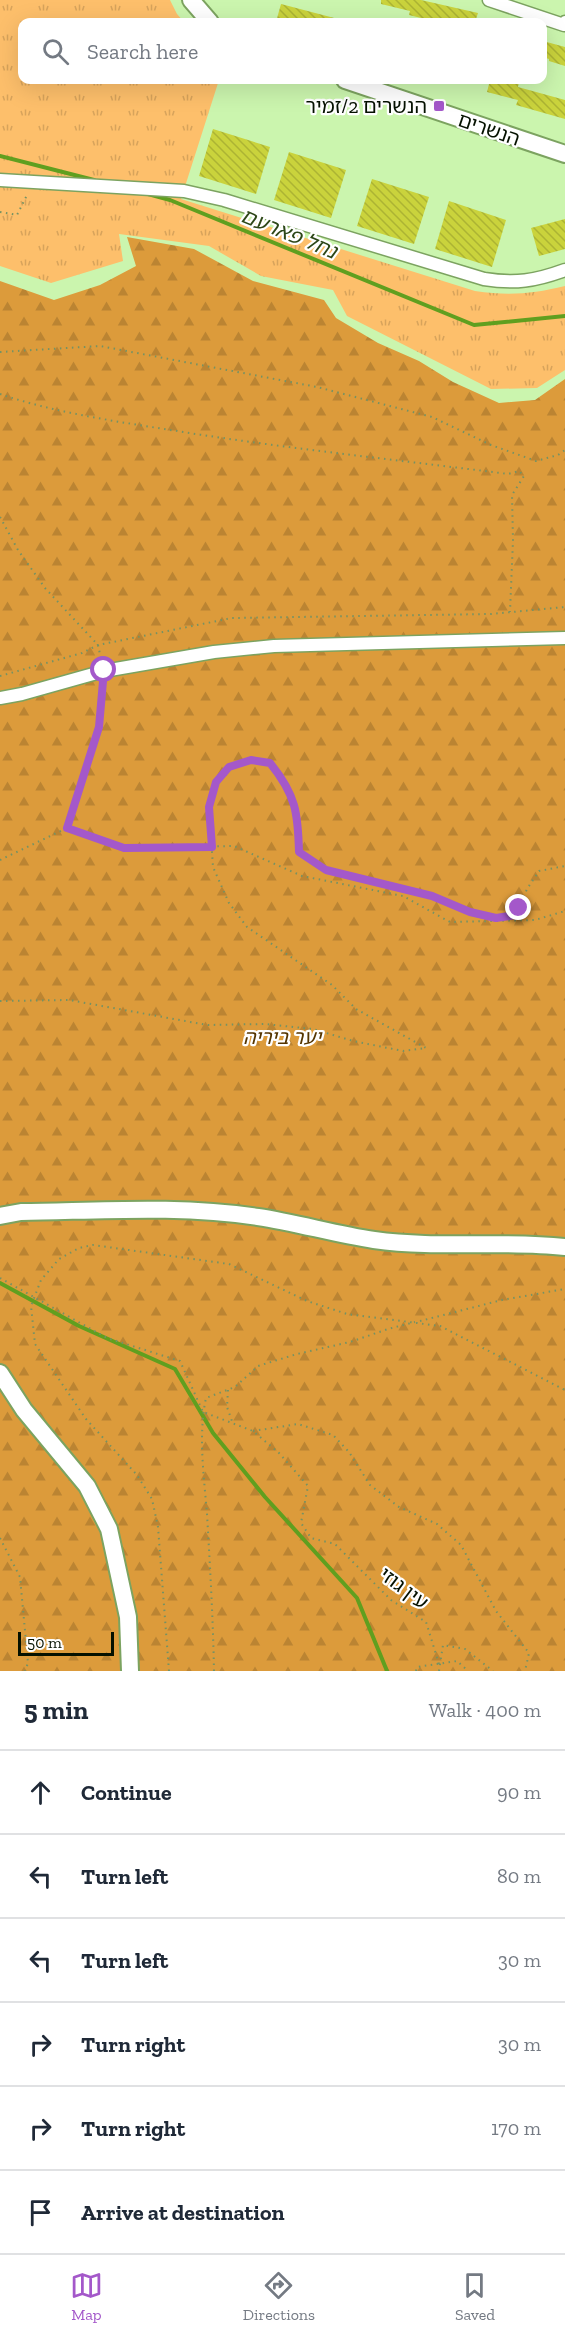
<!DOCTYPE html>
<html lang="en">
<head>
<meta charset="utf-8">
<style>
	:root { --surface:#fff; --page:#f6f6f7; --text:#1f2937; --muted:#747a83; --line:#e0e1e3; --accent:#a458ca }
	body { margin:0; font-family:"Zilla Slab","Noto Sans Hebrew",serif; background:var(--page); color:var(--text) }
	.scale { position:absolute; left:18px; bottom:15px; width:96px; box-sizing:border-box; padding-left:6px; border:3px solid #051100; border-top:0; font-size:16px; line-height:21px; white-space:nowrap; color:#051100; -webkit-text-stroke:4px #fff; paint-order:stroke }
	.stop { position:absolute; width:18px; height:18px; margin:-14px; border:4px solid #a458ca; border-radius:50%; background:#fff }
	.stop.end { background:#a458ca; border-color:#fff; box-shadow:0 2px 6px #0008 }
	.list { margin:0; padding:0; list-style:none }
	h2 { display:flex; justify-content:space-between; align-items:center; height:78px; margin:0; padding:0 24px; font-size:26px }
	h2 small { font-size:20px; font-weight:400; color:var(--muted) }
	.list li { display:grid; grid-template-columns:39px 1fr auto; gap:18px; align-items:center; box-sizing:border-box; height:84px; padding:0 24px; border-top:2px solid var(--line) }
	.list b { display:block; font-size:22px; white-space:nowrap }
	.list em { font-size:20px; font-style:normal; color:var(--muted) }
	.icon { flex:none; width:33px; height:33px; fill:none; stroke:currentColor; stroke-width:2; stroke-linecap:round; stroke-linejoin:round }
	.map { position:relative; flex:none; width:565px; height:1671px; overflow:hidden }
	.search { position:absolute; background:var(--surface); box-shadow:0 6px 24px #0002; left:18px; right:18px; top:18px; height:66px; display:flex; align-items:center; gap:15px; box-sizing:border-box; padding:0 21px; border-radius:12px; color:var(--muted); font-size:22px }
	.sheet { height:582px; background:var(--surface) }
	nav { display:flex; justify-content:space-around; align-items:center; box-sizing:border-box; height:84px; border-top:2px solid var(--line); background:var(--surface); font-size:16px; color:var(--muted) }
	nav a { display:grid; justify-items:center; gap:3px }
	nav .on { color:var(--accent) }
	.map>svg:first-child { display:block }
	.grass { fill:url(#grass-tufts) }
	.forest { fill:url(#forest-firs) }
	.lines { fill:none; stroke-linecap:round; stroke-linejoin:round }
	.stream { stroke:#609f1f; stroke-width:4 }
	.building { fill:url(#building-back-hatch) }
	.street-casing { stroke:#7ca360; stroke-width:15 }
	.secondary-casing { stroke:#7ca360; stroke-width:20 }
	.path { stroke:#759263; stroke-width:2; stroke-dasharray:1.5 4.5; stroke-linecap:butt }
	.street { stroke:#fff; stroke-width:12 }
	.secondary { stroke:#fff; stroke-width:16 }
	.route { stroke:#a458ca; stroke-width:8 }
	.poi-dot { fill:#a458ca; stroke:#fff; stroke-width:2 }
	.labels { text-anchor:middle; dominant-baseline:central; stroke-width:4.5; stroke-linejoin:round; paint-order:stroke }
	.poi-label { font-size:20px; fill:#051100; stroke:#fff; text-anchor:end }
	.street-label { font-size:20px; fill:#051100; stroke:#fff }
	.park-label { font-size:20px; font-style:italic; fill:#553500; stroke:#fff }
	.water-label { font-size:21px; font-style:italic; fill:#2d4718; stroke:#fff }
</style>
</head>
<body>
<div class="map">
<svg width="565" height="1671" viewBox="0 0 565 1671">
	<defs>
		<pattern id="grass-tufts" width="24" height="20" patternUnits="userSpaceOnUse" patternTransform="scale(1.5)"><rect width="24" height="20" fill="#fdbf6b"/><path d="M3 7l-1-3M5 7V3M7 7l1-3M15 17l-1-3M17 17v-4M19 17l1-3" fill="none" stroke="#d7a35b"/></pattern>
		<pattern id="forest-firs" width="22" height="20" patternUnits="userSpaceOnUse" patternTransform="scale(1.5)"><rect width="22" height="20" fill="#dc9b3b"/><path d="M5 1l3.5 6h-7zM16 11l3.5 6h-7z" fill="#bb8432"/></pattern>
		<pattern id="building-back-hatch" width="6" height="6" patternUnits="userSpaceOnUse" patternTransform="scale(1.5)"><rect width="6" height="6" fill="#cad33c"/><path d="M-1 5l2 2M0 0l6 6M5-1l2 2" fill="none" stroke="#acb433"/></pattern>
	</defs>
	<rect width="100%" height="100%" fill="#cbf5ae"/>
	<path class="grass" d="M0,0H170L177,14L184,22H22V80H219L181,199L475,291C509,296 532,294 565,286V370L537,388L491,389L347,316L333,290L261,276L209,246L119,234L123,261L51,283L0,266Z"/>
	<path class="forest" d="M127,237L194,249L253,281L324,300L336,318L378,343L419,361L453,382L499,403L535,400L565,379V1671H0V281L54,300L100,285L136,266Z"/>
	<g class="lines">
		<g class="stream">
			<path d="M0,156L94,180"/>
			<path d="M148,194L170,200L474,325L565,316"/>
			<path d="M0,1283L79,1326L175,1369L213,1433L265,1497L357,1598L387,1671"/>
		</g>
	</g>
	<g class="building">
		<path d="M381,0H421L478,13L475,22H437L409,15L410,11L381,4Z"/>
		<path d="M281,4L338,19L337,22H276Z"/>
		<path d="M543,41L565,47V66L549,61V59L543,57Z"/>
		<path d="M490,80L519,82L518,87L565,100V119L516,105L518,100L487,92Z"/>
		<path d="M213,129L270,147L256,194L199,176Z"/>
		<path d="M289,152L346,170L331,218L274,200Z"/>
		<path d="M372,179L429,197L414,244L357,226Z"/>
		<path d="M449,201L506,220L492,267L435,249Z"/>
		<path d="M565,219V249L539,256L531,228Z"/>
	</g>
	<g class="lines">
		<defs>
			<g id="street">
				<path d="M489,0L564,25L565,22"/>
				<path d="M0,180L184,191L224,200L484,279C515,284 535,281 565,270"/>
				<path d="M0,698L22,694L104,671L214,652L274,646L565,638"/>
			</g>
			<g id="secondary">
				<path d="M191,0L210,22"/>
				<path d="M345,80L565,154"/>
				<path d="M0,1216L21,1212C100,1211 180,1205 258,1217C297,1223 335,1234 374,1240C438,1249 502,1240 565,1247"/>
				<path d="M0,1373L24,1410L87,1486L109,1529L128,1617L130,1671"/>
			</g>
		</defs>
		<use href="#street" class="street-casing"/>
		<use href="#secondary" class="secondary-casing"/>
		<g class="path">
			<path d="M0,212L17,215L28,193"/>
			<path d="M0,352L100,346L317,387L432,417L491,445L536,461L558,455L565,450"/>
			<path d="M0,394C59,414 121,422 183,432C291,449 399,460 508,474L519,471L524,476L512,495L513,540L510,612"/>
			<path d="M0,517L18,550L45,588L98,645L101,659"/>
			<path d="M0,676L82,653L98,645L232,618L491,614L565,607"/>
			<path d="M67,828L99,727L103,683"/>
			<path d="M0,860L67,828L124,848L234,846L302,876L403,896L450,922L535,920L565,911"/>
			<path d="M0,1001L69,1000L207,1025L265,1024L313,1029L353,1041L403,1051L426,1048L356,1009L332,985L247,927L229,903L213,867L209,807L216,782L229,767L251,760L270,763C296,795 298,813 299,853L326,870L432,896L470,912L496,918L516,915L527,889L539,871L565,866"/>
			<path d="M0,1278L107,1338L180,1361L203,1412L253,1431L279,1453L308,1486L301,1523L311,1538L335,1544L391,1600L426,1622L439,1664"/>
			<path d="M420,1321L502,1300L565,1289"/>
			<path d="M228,1390L227,1407L233,1424"/>
			<path d="M253,1431L298,1424L333,1435L349,1452L370,1485L399,1507L437,1524L461,1545L496,1611L529,1653L525,1671"/>
			<path d="M0,1538L20,1577L28,1663L25,1671"/>
			<path d="M169,1671L158,1527L152,1499L137,1475L86,1419L35,1344L31,1306L41,1280L59,1259L79,1248L93,1245L229,1264L307,1301L347,1314L440,1326L565,1390"/>
			<path d="M214,1671C213,1618 210,1566 207,1514C204,1476 198,1435 206,1398L235,1387L258,1366L297,1354L350,1342L388,1329L415,1322"/>
			<path d="M416,1671L417,1667L457,1661L468,1671"/>
			<path d="M439,1671L443,1645L465,1649L493,1671"/>
		</g>
		<use href="#street" class="street"/>
		<use href="#secondary" class="secondary"/>
	</g>
	<g class="lines">
		<path class="route" d="M104,670L99,727L67,828L124,848L212,847L209,807L216,782L229,767L251,760L270,763C296,795 298,813 299,852L326,870L432,896L470,912L496,918L516,915L519,908"/>
	</g>
	<rect class="poi-dot" x="433" y="100" width="12" height="12" rx="3"/>
	<g class="labels">
		<g class="poi-label">
			<text x="427" y="106">הנשרים 2/זמיר</text>
		</g>
		<g class="street-label">
			<text transform="translate(489 129) rotate(19)">הנשרים</text>
			<text transform="translate(404 1588) rotate(37)">עין גוזי</text>
		</g>
		<g class="park-label">
			<text x="282" y="1037">יער ביריה</text>
		</g>
		<g class="water-label">
			<text transform="translate(289 233) rotate(22)">נחל פארעם</text>
		</g>
	</g>
</svg>
<div class="scale">50 m</div>
<div class="stop" style="left:104px;top:670px"></div>
<div class="stop end" style="left:519px;top:908px"></div>
<div class="search"><svg class="icon" aria-label="search" viewBox="0 0 24 24"><circle cx="10" cy="10" r="6"/><path d="M15 15l6 6"/></svg>Search here</div>
</div>
<section class="sheet">
<h2>5 min<small>Walk · 400 m</small></h2>
<ul class="list">
<li><svg class="icon" aria-label="ahead" viewBox="0 0 24 24"><path d="M12 20V5M6 11l6-6 6 6"/></svg><div><b>Continue</b></div><em>90 m</em></li>
<li><svg class="icon" aria-label="left" viewBox="0 0 24 24"><path d="M17 20v-9H6M10 6l-5 5 5 5"/></svg><div><b>Turn left</b></div><em>80 m</em></li>
<li><svg class="icon" aria-label="left" viewBox="0 0 24 24"><path d="M17 20v-9H6M10 6l-5 5 5 5"/></svg><div><b>Turn left</b></div><em>30 m</em></li>
<li><svg class="icon" aria-label="right" viewBox="0 0 24 24"><path d="M7 20v-9h11M14 6l5 5-5 5"/></svg><div><b>Turn right</b></div><em>30 m</em></li>
<li><svg class="icon" aria-label="right" viewBox="0 0 24 24"><path d="M7 20v-9h11M14 6l5 5-5 5"/></svg><div><b>Turn right</b></div><em>170 m</em></li>
<li><svg class="icon" aria-label="arrive" viewBox="0 0 24 24"><path d="M6 21V4h12l-3 4 3 4H6"/></svg><div><b>Arrive at destination</b></div></li>
</ul>
</section>
<nav>
<a class="on"><svg class="icon" aria-label="map" viewBox="0 0 24 24"><path d="M3 6l6-2 6 2 6-2v14l-6 2-6-2-6 2zM9 4v14M15 6v14"/></svg>Map</a>
<a><svg class="icon" aria-label="directions" viewBox="0 0 24 24"><path d="M12 3l9 9-9 9-9-9zM9 14v-3h6M13 9l2 2-2 2"/></svg>Directions</a>
<a><svg class="icon" aria-label="saved" viewBox="0 0 24 24"><path d="M7 4h10v16l-5-4-5 4z"/></svg>Saved</a>
</nav>
</body>
</html>
